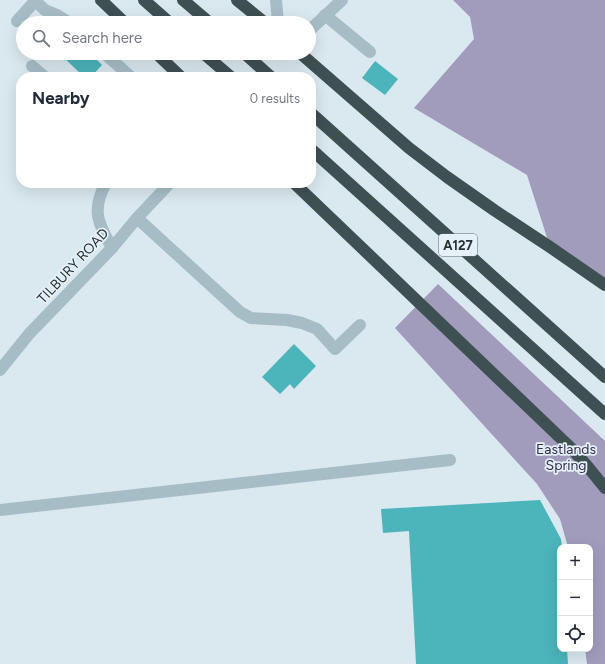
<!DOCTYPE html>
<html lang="en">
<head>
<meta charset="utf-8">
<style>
	:root { --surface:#fff; --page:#f2f2f3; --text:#1f2937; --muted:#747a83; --line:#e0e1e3 }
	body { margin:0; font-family:Figtree,sans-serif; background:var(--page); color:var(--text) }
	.controls { position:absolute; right:12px; bottom:12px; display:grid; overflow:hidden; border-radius:8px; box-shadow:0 4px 16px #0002 }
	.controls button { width:36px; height:36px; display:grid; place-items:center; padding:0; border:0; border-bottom:1px solid var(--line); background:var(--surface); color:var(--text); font:20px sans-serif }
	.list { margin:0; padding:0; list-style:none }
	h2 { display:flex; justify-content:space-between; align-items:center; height:52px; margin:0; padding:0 16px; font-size:17px }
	h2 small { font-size:13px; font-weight:400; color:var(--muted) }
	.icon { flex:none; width:22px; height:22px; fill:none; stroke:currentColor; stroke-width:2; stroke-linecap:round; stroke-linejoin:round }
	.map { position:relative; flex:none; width:605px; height:664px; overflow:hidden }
	.search { position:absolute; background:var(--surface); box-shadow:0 4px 16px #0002; left:16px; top:16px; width:300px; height:44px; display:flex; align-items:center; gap:10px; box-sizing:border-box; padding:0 14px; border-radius:22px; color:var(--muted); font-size:15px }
	.panel { position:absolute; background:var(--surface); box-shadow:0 4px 16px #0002; left:16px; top:72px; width:300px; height:116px; border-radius:16px }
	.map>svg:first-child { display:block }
	.green { fill:#a19cbc }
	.building { fill:#4cb4bb }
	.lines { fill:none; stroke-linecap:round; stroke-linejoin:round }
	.minor { stroke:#a7bdc6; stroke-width:12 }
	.highway { stroke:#3f5053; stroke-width:12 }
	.labels { text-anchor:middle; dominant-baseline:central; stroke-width:3.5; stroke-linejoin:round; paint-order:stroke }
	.shield { fill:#e6f1f7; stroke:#606b6e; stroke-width:1 }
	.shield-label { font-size:13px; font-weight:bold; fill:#273133 }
	.street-label { font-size:14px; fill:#273133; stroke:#e6f1f7 }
	.park-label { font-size:14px; fill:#332d4f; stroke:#e6f1f7 }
</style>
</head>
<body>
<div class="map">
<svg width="605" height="664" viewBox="0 0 605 664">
	<rect width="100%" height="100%" fill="#dae8ef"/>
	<g class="green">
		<path d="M453,0H605V285L550,247L527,175L414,108L474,39L470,17Z"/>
		<path d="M438,284L605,441V664H587L585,649H590V547H568L560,519L537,484L395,328Z"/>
	</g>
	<g class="building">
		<path d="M59,53H90L102,65L91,77H84Z"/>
		<path d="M375,61L398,79L385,95L362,78Z"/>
		<path d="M294,344L316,366L294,389L290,384L280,394L262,377Z"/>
		<path d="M540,500L561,539L562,547H560V649H567L568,664H416L409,531L383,533L381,509Z"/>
	</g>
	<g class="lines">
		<g class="minor">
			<path d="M34,0L45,10L57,15L70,23"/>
			<path d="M276,0L278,23"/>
			<path d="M325,15L370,52"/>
			<path d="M17,21L35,1"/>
			<path d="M311,29L342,0"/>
			<path d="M104,53L131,77"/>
			<path d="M32,66L45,77"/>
			<path d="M106,183C91,210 98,223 112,248"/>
			<path d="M137,218L240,312L251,318L287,320L302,323L317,329L335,349L360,325"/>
			<path d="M0,370L29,334L112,248L137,218L170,183"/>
			<path d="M0,510L450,460"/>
		</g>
		<g class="highway">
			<path d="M101,0L125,23"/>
			<path d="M144,0L170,23"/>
			<path d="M183,0L210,23"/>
			<path d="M237,0L265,23"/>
			<path d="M156,53L181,77"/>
			<path d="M203,53L231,77"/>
			<path d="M244,53L271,77"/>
			<path d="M300,53L409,148L447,177L494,210L550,247L605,285"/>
			<path d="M311,113L605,377"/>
			<path d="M311,149L605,414"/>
			<path d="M294,183L573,450L588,467L605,488"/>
		</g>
	</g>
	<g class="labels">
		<rect class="shield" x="439" y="234" width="38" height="22" rx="3"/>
		<g class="shield-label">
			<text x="458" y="245">A127</text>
		</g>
		<g class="street-label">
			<text transform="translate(73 266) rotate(-47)">TILBURY ROAD</text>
		</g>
		<g class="park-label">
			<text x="566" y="449">Eastlands<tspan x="566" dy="16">Spring</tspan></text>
		</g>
	</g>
</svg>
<div class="controls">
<button>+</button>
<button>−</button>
<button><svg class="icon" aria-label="locate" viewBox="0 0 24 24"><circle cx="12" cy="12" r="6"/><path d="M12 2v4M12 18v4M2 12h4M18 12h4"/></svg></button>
</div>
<div class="search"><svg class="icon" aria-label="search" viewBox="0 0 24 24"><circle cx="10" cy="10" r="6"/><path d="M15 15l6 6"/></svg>Search here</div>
<section class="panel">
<h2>Nearby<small>0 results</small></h2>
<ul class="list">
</ul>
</section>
</div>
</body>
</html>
